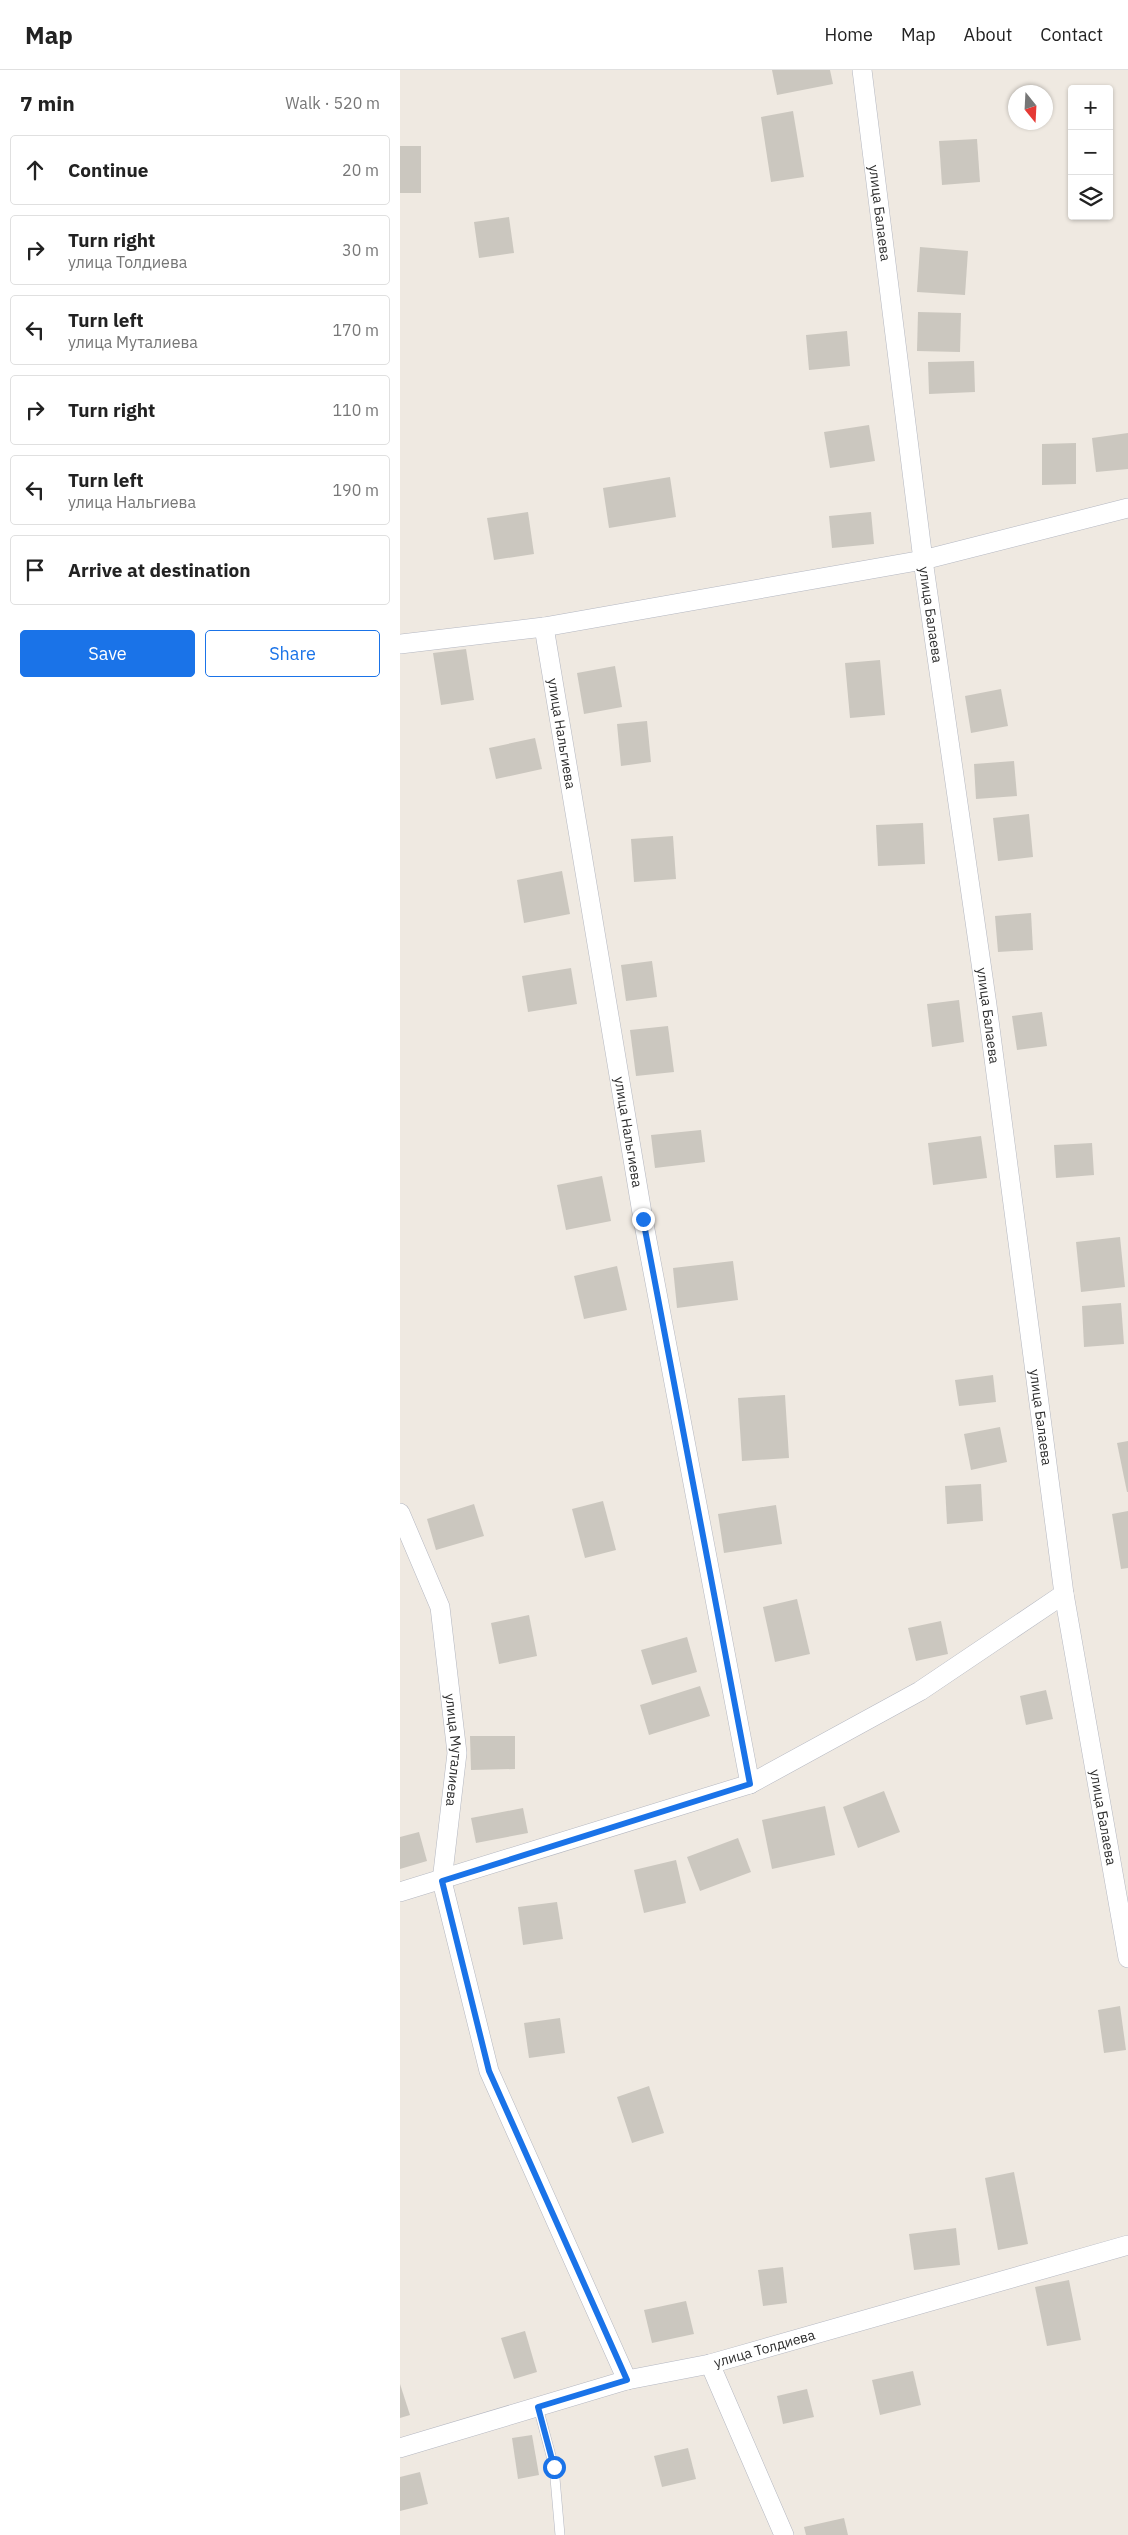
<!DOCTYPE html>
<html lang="en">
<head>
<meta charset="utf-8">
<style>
	:root { --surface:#fff; --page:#f2f2f2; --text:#222; --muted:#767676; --line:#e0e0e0; --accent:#1a73e8 }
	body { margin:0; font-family:"IBM Plex Sans",sans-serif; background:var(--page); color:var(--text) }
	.controls { position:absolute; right:15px; top:15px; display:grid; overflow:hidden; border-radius:5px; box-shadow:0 1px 4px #0004 }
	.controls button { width:45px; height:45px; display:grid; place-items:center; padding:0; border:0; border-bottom:1px solid var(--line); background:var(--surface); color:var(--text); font:25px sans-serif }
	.compass { position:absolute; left:608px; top:15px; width:45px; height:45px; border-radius:50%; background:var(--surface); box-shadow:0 1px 4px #0004; rotate:162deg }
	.stop { position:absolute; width:15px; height:15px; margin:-11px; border:4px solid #1a73e8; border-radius:50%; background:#fff }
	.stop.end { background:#1a73e8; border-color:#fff; box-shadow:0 1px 5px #0008 }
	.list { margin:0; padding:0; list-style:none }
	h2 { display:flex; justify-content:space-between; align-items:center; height:65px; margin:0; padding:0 20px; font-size:21px }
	h2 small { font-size:16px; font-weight:400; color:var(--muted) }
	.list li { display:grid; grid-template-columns:32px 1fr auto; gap:15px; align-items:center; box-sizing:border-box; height:70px; margin:0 10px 10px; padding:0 10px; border:1px solid var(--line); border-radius:5px }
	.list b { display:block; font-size:19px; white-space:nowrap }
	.list p { margin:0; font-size:16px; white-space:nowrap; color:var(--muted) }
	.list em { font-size:16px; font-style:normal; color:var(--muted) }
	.actions { display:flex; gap:10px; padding:15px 20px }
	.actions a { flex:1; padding:11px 0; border:1px solid var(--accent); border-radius:5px; text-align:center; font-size:18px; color:var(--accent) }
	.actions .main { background:var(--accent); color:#fff }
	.icon { flex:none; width:28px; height:28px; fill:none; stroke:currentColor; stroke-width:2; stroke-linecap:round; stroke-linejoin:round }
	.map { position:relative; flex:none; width:728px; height:2465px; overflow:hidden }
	header { display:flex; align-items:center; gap:30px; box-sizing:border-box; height:70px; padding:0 25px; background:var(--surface); border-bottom:1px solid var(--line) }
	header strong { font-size:24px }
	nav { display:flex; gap:28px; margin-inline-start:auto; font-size:18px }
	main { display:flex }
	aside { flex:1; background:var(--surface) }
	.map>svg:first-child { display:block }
	.building { fill:#cbc7bf }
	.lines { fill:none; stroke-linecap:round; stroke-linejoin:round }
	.service-casing { stroke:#b4b7c1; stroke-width:10 }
	.minor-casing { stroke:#b4b7c1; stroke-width:20 }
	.service { stroke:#fff; stroke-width:9 }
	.minor { stroke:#fff; stroke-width:19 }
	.route { stroke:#1a73e8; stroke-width:6 }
	.labels { text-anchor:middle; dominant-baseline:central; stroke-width:4; stroke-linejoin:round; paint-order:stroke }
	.street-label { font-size:14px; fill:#2e2e2e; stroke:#fff }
</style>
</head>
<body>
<header>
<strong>Map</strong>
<nav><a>Home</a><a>Map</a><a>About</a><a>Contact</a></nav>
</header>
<main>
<aside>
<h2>7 min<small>Walk · 520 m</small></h2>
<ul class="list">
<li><svg class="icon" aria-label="ahead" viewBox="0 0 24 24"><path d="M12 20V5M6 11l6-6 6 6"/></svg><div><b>Continue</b></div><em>20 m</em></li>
<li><svg class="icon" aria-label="right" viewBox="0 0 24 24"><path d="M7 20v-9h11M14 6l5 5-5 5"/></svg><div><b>Turn right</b><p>улица Толдиева</p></div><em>30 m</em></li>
<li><svg class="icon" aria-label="left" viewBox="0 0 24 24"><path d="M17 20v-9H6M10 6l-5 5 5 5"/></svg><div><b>Turn left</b><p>улица Муталиева</p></div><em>170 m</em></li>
<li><svg class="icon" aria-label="right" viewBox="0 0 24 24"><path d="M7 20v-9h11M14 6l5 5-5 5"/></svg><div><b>Turn right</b></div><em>110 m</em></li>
<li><svg class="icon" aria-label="left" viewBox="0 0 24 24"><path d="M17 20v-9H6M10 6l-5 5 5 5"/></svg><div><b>Turn left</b><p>улица Нальгиева</p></div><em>190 m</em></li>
<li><svg class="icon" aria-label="arrive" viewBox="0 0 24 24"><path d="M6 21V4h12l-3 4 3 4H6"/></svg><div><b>Arrive at destination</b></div></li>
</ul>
<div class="actions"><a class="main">Save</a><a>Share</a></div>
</aside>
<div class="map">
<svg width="728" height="2465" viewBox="0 0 728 2465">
	<rect width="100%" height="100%" fill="#efe9e1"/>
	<g class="building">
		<path d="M372,0H430L433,14L377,25Z"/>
		<path d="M393,41L404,107L371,112L361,47Z"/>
		<path d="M577,69L580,112L542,115L539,71Z"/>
		<rect x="0" y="76" width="21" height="47"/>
		<path d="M109,147L114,183L79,188L74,152Z"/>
		<path d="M520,177L568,181L565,225L517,222Z"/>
		<path d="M518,242L561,243L560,282L517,281Z"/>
		<path d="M447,261L450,296L409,300L406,265Z"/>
		<path d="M574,291L575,322L529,324L528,292Z"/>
		<path d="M469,355L475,391L430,398L424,362Z"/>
		<path d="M728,363V399L696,402L692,368Z"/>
		<path d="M676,373V414L642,415V374Z"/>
		<path d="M270,407L276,447L209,458L203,418Z"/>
		<path d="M128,442L134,484L94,490L87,448Z"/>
		<path d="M471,442L474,474L432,478L429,446Z"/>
		<path d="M66,579L74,630L41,635L33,583Z"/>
		<path d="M480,590L485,645L450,648L445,593Z"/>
		<path d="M215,596L222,637L184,644L177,603Z"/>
		<path d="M601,619L608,656L571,663L565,626Z"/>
		<path d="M247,651L251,692L221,696L217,654Z"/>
		<path d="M135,668L142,699L96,709L89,678Z"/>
		<path d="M614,691L617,726L576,729L574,694Z"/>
		<path d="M629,744L633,787L598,791L593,748Z"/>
		<path d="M523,753L525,794L478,796L476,755Z"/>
		<path d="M273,766L276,809L234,812L231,769Z"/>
		<path d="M162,801L170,844L124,853L117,810Z"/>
		<path d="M631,843L633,880L598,882L595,846Z"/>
		<path d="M252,891L257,927L226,931L221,895Z"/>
		<path d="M171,898L177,934L128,942L122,906Z"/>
		<path d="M559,930L564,972L532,977L527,934Z"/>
		<path d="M642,942L647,976L617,980L612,946Z"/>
		<path d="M268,956L274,1002L236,1006L230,960Z"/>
		<path d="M301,1060L305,1092L255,1098L251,1065Z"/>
		<path d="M581,1066L587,1108L533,1115L528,1073Z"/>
		<path d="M692,1073L694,1105L656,1108L654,1075Z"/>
		<path d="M202,1106L211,1151L166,1160L157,1115Z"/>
		<path d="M720,1167L725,1217L681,1222L676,1172Z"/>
		<path d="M333,1191L338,1230L277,1238L273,1198Z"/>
		<path d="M217,1196L227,1240L184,1249L174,1206Z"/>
		<path d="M721,1233L724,1274L684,1277L682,1236Z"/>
		<path d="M593,1305L596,1332L559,1336L555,1310Z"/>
		<path d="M385,1325L389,1388L342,1391L338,1328Z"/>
		<path d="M600,1357L607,1392L571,1400L564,1364Z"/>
		<path d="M728,1371V1422H727L717,1373Z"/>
		<path d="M581,1414L583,1451L547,1454L545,1416Z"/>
		<path d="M203,1431L216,1480L185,1488L172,1439Z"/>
		<path d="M74,1434L84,1466L36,1480L27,1449Z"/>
		<path d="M376,1435L382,1474L324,1483L318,1444Z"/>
		<path d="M728,1441V1498L721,1499L712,1444Z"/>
		<path d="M397,1529L410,1584L375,1592L363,1537Z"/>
		<path d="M129,1545L137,1586L99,1594L91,1553Z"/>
		<path d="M541,1551L548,1584L516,1591L508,1558Z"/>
		<path d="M287,1567L297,1602L252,1615L241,1580Z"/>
		<path d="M300,1616L310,1646L249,1665L240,1635Z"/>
		<path d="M646,1620L653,1649L626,1655L620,1626Z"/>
		<path d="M70,1666H115V1699L71,1700Z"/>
		<path d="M484,1721L500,1762L458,1778L443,1737Z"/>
		<path d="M425,1736L435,1785L372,1799L362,1750Z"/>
		<path d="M123,1738L128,1763L76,1773L71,1748Z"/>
		<path d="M19,1762L27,1791L0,1799V1767Z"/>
		<path d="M338,1768L351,1802L300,1821L287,1787Z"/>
		<path d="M276,1790L286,1833L244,1843L234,1800Z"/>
		<path d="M157,1832L163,1869L123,1875L118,1837Z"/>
		<path d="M720,1936L726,1980L704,1983L698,1940Z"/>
		<path d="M160,1948L165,1983L129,1988L124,1953Z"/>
		<path d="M249,2016L264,2063L232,2073L217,2027Z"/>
		<path d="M614,2102L628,2174L598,2180L585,2108Z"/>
		<path d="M556,2158L560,2195L514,2200L509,2164Z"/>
		<path d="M383,2197L387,2233L363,2236L358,2200Z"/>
		<path d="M669,2210L681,2270L647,2276L635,2217Z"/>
		<path d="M286,2231L294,2264L252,2273L244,2240Z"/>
		<path d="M125,2261L137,2302L114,2309L101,2268Z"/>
		<path d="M513,2301L521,2335L480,2345L472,2310Z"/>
		<path d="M0,2314L10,2345L0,2348Z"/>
		<path d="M407,2319L414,2347L383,2354L377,2326Z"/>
		<path d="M132,2365L139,2405L118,2409L112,2368Z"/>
		<path d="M288,2378L296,2409L262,2417L254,2386Z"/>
		<path d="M20,2402L28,2434L0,2441V2407Z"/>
		<path d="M444,2448L448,2465H406L404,2457Z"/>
	</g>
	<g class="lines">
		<defs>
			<path id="service" d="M138,2337L154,2397L160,2465"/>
			<g id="minor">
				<path id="s1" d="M462,0L523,490L587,935L664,1524L728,1888"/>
				<path id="s2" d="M144,557L243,1149L350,1714"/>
				<path d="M0,574L144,557L523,490L728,438"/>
				<path id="s3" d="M0,1443L40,1537L57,1683L42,1811L89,2001L227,2310"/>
				<path d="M0,1822L350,1714L520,1621L664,1524"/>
				<path d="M310,2294L384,2465"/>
				<path id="s4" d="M0,2378L227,2310L310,2294L728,2175"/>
			</g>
		</defs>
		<use href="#service" class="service-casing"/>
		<use href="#minor" class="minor-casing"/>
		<use href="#service" class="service"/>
		<use href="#minor" class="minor"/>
	</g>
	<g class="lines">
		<path class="route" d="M154,2397L138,2337L227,2310L89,2001L42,1811L350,1714L243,1149"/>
	</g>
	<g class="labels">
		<g class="street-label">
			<text stroke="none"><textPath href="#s1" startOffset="144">улица Балаева</textPath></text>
			<text stroke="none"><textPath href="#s1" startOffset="549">улица Балаева</textPath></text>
			<text stroke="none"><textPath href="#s2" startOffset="108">улица Нальгиева</textPath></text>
			<text stroke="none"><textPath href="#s1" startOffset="954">улица Балаева</textPath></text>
			<text stroke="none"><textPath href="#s2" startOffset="512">улица Нальгиева</textPath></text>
			<text stroke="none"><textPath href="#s1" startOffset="1359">улица Балаева</textPath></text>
			<text stroke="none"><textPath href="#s3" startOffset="246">улица Муталиева</textPath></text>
			<text stroke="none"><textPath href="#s1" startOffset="1764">улица Балаева</textPath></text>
			<text stroke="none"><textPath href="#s4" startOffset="378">улица Толдиева</textPath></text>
		</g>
	</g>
</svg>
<div class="controls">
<button>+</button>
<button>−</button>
<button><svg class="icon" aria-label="layers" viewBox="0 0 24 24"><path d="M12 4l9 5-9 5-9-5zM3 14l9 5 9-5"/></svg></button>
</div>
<svg class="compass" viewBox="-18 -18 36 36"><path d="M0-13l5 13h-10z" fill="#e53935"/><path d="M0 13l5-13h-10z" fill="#767676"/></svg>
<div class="stop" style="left:154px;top:2397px"></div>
<div class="stop end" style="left:243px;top:1149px"></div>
</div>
</main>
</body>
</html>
